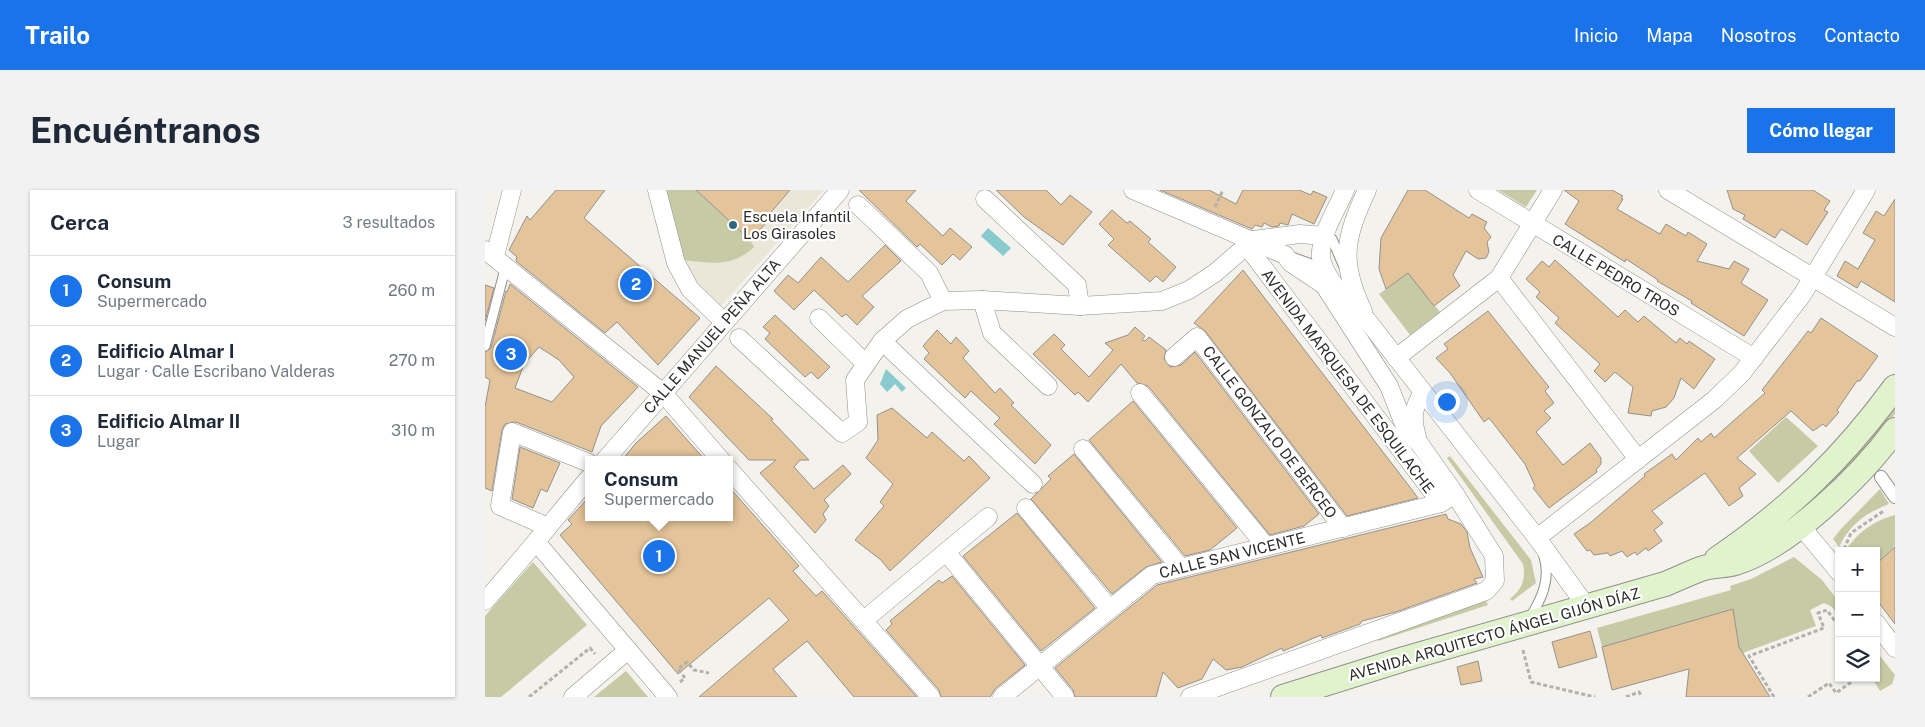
<!DOCTYPE html>
<html lang="es">
<head>
<meta charset="utf-8">
<style>
	:root { --surface:#fff; --page:#f2f2f3; --text:#1f2937; --muted:#747a83; --line:#e0e1e3; --accent:#1a73e8 }
	body { margin:0; font-family:"Public Sans",sans-serif; background:var(--page); color:var(--text) }
	.controls { position:absolute; right:15px; bottom:15px; display:grid; overflow:hidden; border-radius:0px; box-shadow:0 1px 4px #0004 }
	.controls button { width:45px; height:45px; display:grid; place-items:center; padding:0; border:0; border-bottom:1px solid var(--line); background:var(--surface); color:var(--text); font:25px sans-serif }
	.you { position:absolute; left:961px; top:211px; width:18px; height:18px; margin:-12px; border:4px solid #fff; border-radius:50%; background:#1a73e8; box-shadow:0 0 0 8px #1a73e833 }
	.badge { display:grid; place-items:center; width:32px; height:32px; border-radius:50%; background:var(--accent); color:#fff; font-size:16px; font-weight:700 }
	.pin { position:absolute; translate:-50% -50%; border:2px solid #fff; box-shadow:0 1px 5px #0006 }
	.popup { position:absolute; left:100px; top:266px; width:148px; height:65px; box-sizing:border-box; display:grid; place-content:center; border-radius:0px; background:var(--surface); filter:drop-shadow(0 1px 4px #0005); font-size:16px; white-space:nowrap; color:var(--muted) }
	.popup b { font-size:19px; color:var(--text) }
	.popup::after { content:''; position:absolute; left:50%; top:100%; margin-left:-10px; border:10px solid transparent; border-top-color:var(--surface) }
	.list { margin:0; padding:0; list-style:none }
	h2 { display:flex; justify-content:space-between; align-items:center; height:65px; margin:0; padding:0 20px; font-size:21px }
	h2 small { font-size:16px; font-weight:400; color:var(--muted) }
	.list li { display:grid; grid-template-columns:32px 1fr auto; gap:15px; align-items:center; box-sizing:border-box; height:70px; padding:0 20px; border-top:1px solid var(--line) }
	.list b { display:block; font-size:19px; white-space:nowrap }
	.list p { margin:0; font-size:16px; white-space:nowrap; color:var(--muted) }
	.list em { font-size:16px; font-style:normal; color:var(--muted) }
	.icon { flex:none; width:28px; height:28px; fill:none; stroke:currentColor; stroke-width:2; stroke-linecap:round; stroke-linejoin:round }
	.map { position:relative; flex:none; width:1410px; height:507px; overflow:hidden; border-radius:0px }
	header { display:flex; align-items:center; gap:30px; box-sizing:border-box; height:70px; padding:0 25px; background:var(--accent); color:#fff }
	header strong { font-size:24px }
	nav { display:flex; gap:28px; margin-inline-start:auto; font-size:18px }
	.intro { display:flex; align-items:center; justify-content:space-between; box-sizing:border-box; height:120px; padding:0 30px }
	h1 { margin:0; font-size:35px }
	.button { padding:12px 22px; border-radius:0px; background:var(--accent); color:#fff; font-size:18px; font-weight:700 }
	main { display:flex; gap:30px; padding:0 30px }
	aside { flex:1; background:var(--surface); border-radius:0px; box-shadow:0 1px 4px #0004 }
	.map>svg:first-child { display:block }
	.built { fill:#eae7d9 }
	.green { fill:#c6cba5 }
	.water { fill:#89cace }
	.building { fill:#e4c49a; stroke:#95918c; fill-rule:evenodd }
	.lines { fill:none; stroke-linecap:round; stroke-linejoin:round }
	.service-casing { stroke:#92908b; stroke-width:11 }
	.pedestrian-casing { stroke:#92908b; stroke-width:14 }
	.minor-casing { stroke:#92908b; stroke-width:19 }
	.secondary-casing { stroke:#92908b; stroke-width:26 }
	.path { stroke:#b2b1ad; stroke-width:3; stroke-dasharray:4 2.5; stroke-linecap:butt }
	.service { stroke:#fff; stroke-width:9 }
	.pedestrian { stroke:#fff; stroke-width:12 }
	.minor { stroke:#fff; stroke-width:18 }
	.secondary { stroke:#e0f3cd; stroke-width:24 }
	.poi-dot { fill:#2d667f; stroke:#fff; stroke-width:2 }
	.labels { text-anchor:middle; dominant-baseline:central; stroke-width:4.5; stroke-linejoin:round; paint-order:stroke }
	.poi-label { font-size:15px; fill:#2d2c2a; stroke:#fff; text-anchor:start }
	.street-label { font-size:15px; fill:#2d2c2a; stroke:#fff }
</style>
</head>
<body>
<header>
<strong>Trailo</strong>
<nav><a>Inicio</a><a>Mapa</a><a>Nosotros</a><a>Contacto</a></nav>
</header>
<div class="intro"><h1>Encuéntranos</h1><a class="button">Cómo llegar</a></div>
<main>
<aside>
<h2>Cerca<small>3 resultados</small></h2>
<ul class="list">
<li><span class="badge">1</span><div><b>Consum</b><p>Supermercado</p></div><em>260 m</em></li>
<li><span class="badge">2</span><div><b>Edificio Almar I</b><p>Lugar · Calle Escribano Valderas</p></div><em>270 m</em></li>
<li><span class="badge">3</span><div><b>Edificio Almar II</b><p>Lugar</p></div><em>310 m</em></li>
</ul>
</aside>
<div class="map">
<svg width="1410" height="507" viewBox="0 0 1410 507">
	<rect width="100%" height="100%" fill="#f3f2ec"/>
	<path class="built" d="M180,0H339L234,118L200,76Z"/>
	<g class="green">
		<path d="M180,0H211L265,50L269,57C247,78 225,73 198,70Z"/>
		<path d="M1013,0H1052L1041,17Z"/>
		<path d="M923,83L955,122L925,145L894,104Z"/>
		<path d="M1410,214V224L1367,277L1313,328L1311,323Z"/>
		<path d="M1301,227L1333,256L1293,293L1264,261Z"/>
		<path d="M965,266L1046,370L1051,393L1027,411L1025,409C1037,399 1041,390 1038,374L962,268Z"/>
		<path d="M1395,299L1404,314C1381,323 1365,334 1354,357L1348,349L1355,340Z"/>
		<path d="M1410,325V356L1391,374V361H1360C1373,342 1388,331 1410,325Z"/>
		<path d="M1309,367L1337,390L1354,412V427L1347,417L1339,413L1325,420L1331,436L1255,464L1248,419L1117,457L1112,438L1246,400L1245,396L1266,389Z"/>
		<path d="M48,372L102,435L16,507H0V426Z"/>
		<path d="M1001,411L1003,415L893,451L891,447Z"/>
		<path d="M1391,461L1410,485L1407,494L1395,501L1387,488H1391Z"/>
		<path d="M141,481L163,507H109Z"/>
	</g>
	<g class="water">
		<path d="M503,38L526,58L518,66L496,46Z"/>
		<path d="M401,179L421,198L417,202L410,194L402,202L395,194Z"/>
	</g>
	<g class="building">
		<path d="M71,0H120L99,28L215,128L173,175L132,132L120,143L31,71L32,67L24,60L42,26L45,30Z"/>
		<path d="M211,0H305L282,27L285,29L265,50Z"/>
		<path d="M374,0H431L421,11L458,46L465,38L487,57L475,70L468,64L457,75L435,54L432,57Z"/>
		<path d="M511,0H561L576,15L585,5L607,22L578,55L539,27Z"/>
		<path d="M675,0H724L751,14L758,0H814L826,5L828,1L842,7L829,34L807,24L803,35L795,33L794,36L787,37L779,33L777,37L770,35L767,39Z"/>
		<path d="M923,0H940L984,28L987,24L1002,32L999,38L1006,47L1002,52L1004,62L1001,68L993,69L981,61L968,85L975,96L949,116L923,83L901,99L894,79L896,48Z"/>
		<path d="M1079,0H1127L1138,6L1136,8L1138,9L1132,19L1175,44L1181,34L1201,46L1203,42L1222,54L1212,71L1244,79L1249,71L1264,79L1256,93L1283,110L1259,146L1206,113L1207,111L1172,91L1173,90L1141,69L1140,72L1080,34L1094,11Z"/>
		<path d="M1242,0H1328L1345,11L1339,20L1343,22L1322,55L1296,39L1290,48L1258,29L1260,25L1248,19Z"/>
		<path d="M1410,9V112L1376,91L1372,98L1352,86L1360,71L1373,79L1390,50L1378,43L1391,21L1399,26Z"/>
		<path d="M627,20L642,33L645,31L666,49L663,52L691,77L678,92L671,86L665,92L623,55L629,49L614,34Z"/>
		<path d="M400,55L416,71L377,106L389,117L372,135L361,124L357,127L329,100L309,120L289,101L303,85L313,93L336,67L363,92Z"/>
		<path d="M1070,70L1133,127L1140,120L1153,132L1159,126L1191,153L1195,148L1202,154L1204,151L1230,169L1209,199L1196,188L1189,208L1181,217L1167,221L1166,226L1143,223L1148,197L1130,182L1120,192L1109,181L1115,174L1070,133L1074,128L1051,107L1055,102L1041,89L1057,71L1064,77Z"/>
		<path d="M758,80L921,292L933,308L862,326L720,141L709,133Z"/>
		<path d="M25,94L153,197L116,236L107,262L31,232L20,234L17,240L7,301L0,298V217L5,190L0,187V162L6,158L21,101L22,102ZM54,157L74,170L89,187L67,212L30,198L39,174Z"/>
		<path d="M0,95L9,98L0,131Z"/>
		<path d="M1003,121L1064,197L1060,201L1069,213L1059,221L1066,228L1051,242L1078,275L1105,253L1116,268V274L1111,280L1112,282L1064,318L1048,298L1050,296L1040,274L1004,228L999,232L965,183L951,168L963,159L959,154Z"/>
		<path d="M290,125L345,177L333,189L326,182L320,187L280,149L285,143L278,137Z"/>
		<path d="M1336,128L1393,166L1375,191H1372L1352,220L1354,222L1341,237L1338,234L1328,241L1306,221L1252,268L1271,284L1254,298L1258,306L1244,316L1220,283L1167,321L1178,333L1169,340L1177,351L1163,361L1161,358L1152,365L1150,362L1142,367L1137,361L1125,366L1123,363L1109,365L1105,360L1102,361L1089,344L1105,333L1160,286L1159,284L1187,264L1191,270L1213,248L1216,252L1226,243L1229,248L1280,203L1277,200L1323,141L1326,143Z"/>
		<path d="M650,137L660,146L657,150L660,151L664,147L681,160L679,169L685,177L696,175L710,162L834,324L819,336L785,345L663,196L652,193L636,174L603,212L593,202L590,205L548,164L569,144L580,155L576,159L604,187L628,160L620,153L643,145Z"/>
		<path d="M452,140L466,154L471,147L484,161L478,168L510,203L515,198L529,213L526,215L566,255L550,274L509,234L515,228L486,201L480,208L439,169L444,163L438,156Z"/>
		<path d="M231,176L288,229L286,230L324,270H315L309,277L329,299L358,275L366,284L339,310L344,316L338,324L341,330L330,343L275,283L291,270H264L204,207Z"/>
		<path d="M648,211L752,338L725,360L700,366L604,250Z"/>
		<path d="M407,218L442,248L447,242L479,271L484,266L505,288L405,381L396,370L370,350L399,316L395,312L408,294L381,268L393,250L392,225Z"/>
		<path d="M181,226L220,270H137L151,253Z"/>
		<path d="M35,257L75,273L62,302L56,299L48,318L27,309Z"/>
		<path d="M589,264L677,372L661,377L627,404L546,309L566,289L563,286Z"/>
		<path d="M244,297L314,376L308,381L318,392L331,406L337,401L432,507H369L322,451L288,479L312,507H214L304,430L284,408L193,484L75,345L87,334L83,330L104,307V327H244Z"/>
		<path d="M532,323L610,418L556,461L478,366Z"/>
		<path d="M961,324L963,329L976,334L982,342L985,358L998,387L989,389L992,393L911,422L877,431L875,434L837,448L836,445L798,461L797,458L757,477L741,480L728,469L717,489L693,498L678,482L671,507H590L588,500L570,478L672,395Z"/>
		<path d="M1410,357V434L1391,409V374Z"/>
		<path d="M467,386L540,475L510,499L505,507H456L454,500L401,440L407,434L405,431L454,390L457,393Z"/>
		<path d="M1248,419L1254,457L1285,507H1201L1204,479L1127,500L1117,457Z"/>
		<path d="M1105,441L1112,467L1074,478L1067,452Z"/>
		<path d="M993,471L997,491L976,495L972,477Z"/>
	</g>
	<g class="lines">
		<defs>
			<g id="service">
				<path d="M840,46L847,49L859,77"/>
				<path d="M807,67L837,78"/>
				<path d="M0,156L21,75"/>
				<path d="M1044,429C1056,410 1066,390 1059,367"/>
			</g>
			<path id="pedestrian" d="M1396,287L1410,307"/>
			<g id="minor">
				<path d="M172,0L191,73L205,99L239,132"/>
				<path d="M648,0L800,65L806,73L839,95L904,196L922,242L934,253L970,304"/>
				<path d="M860,0C852,19 838,40 836,61C833,85 867,115 882,130L1052,348L1102,417"/>
				<path d="M993,0L1269,168"/>
				<path d="M1183,0L1410,137"/>
				<path d="M500,9L592,95L595,116"/>
				<path d="M373,15L444,83L458,111"/>
				<path d="M761,55L956,313"/>
				<path d="M0,60L178,203L236,270"/>
				<path d="M10,66L27,0"/>
				<path d="M1014,88L1153,269"/>
				<path d="M497,110L507,143L563,196"/>
				<path d="M878,121C854,71 860,48 882,0"/>
				<path d="M334,128L381,174"/>
				<path d="M254,148L357,243L373,232L370,190L397,151L422,129L458,111L497,110L595,116L677,111L704,100L730,83L768,50L815,44L840,46"/>
				<path d="M397,151L548,294"/>
				<path d="M689,167L712,147L858,338"/>
				<path d="M911,168L1014,88L1068,0"/>
				<path d="M655,203L780,355"/>
				<path d="M932,247C927,230 927,218 938,203"/>
				<path d="M598,259L695,377"/>
				<path d="M120,270L355,0"/>
				<path d="M244,279L446,507"/>
				<path d="M541,318L625,419"/>
				<path d="M1315,335L1354,382"/>
				<path d="M63,337L15,316L27,242L104,273"/>
				<path d="M1052,348L1229,210L1257,183L1317,105L1381,0"/>
				<path d="M52,353L183,507"/>
				<path d="M461,362L580,507"/>
				<path d="M0,411C36,371 69,329 104,288"/>
				<path d="M379,430L503,327"/>
				<path d="M1391,433L1410,458"/>
				<path d="M88,507L143,460"/>
				<path d="M517,507L667,385L956,313L970,304L1009,366L1010,391L1001,401L705,507"/>
			</g>
			<g id="secondary">
				<path d="M1232,369C1305,319 1358,268 1410,197"/>
				<path d="M798,507L919,469L1180,394C1193,389 1206,382 1219,378C1229,375 1240,376 1250,373C1304,357 1377,285 1410,240"/>
			</g>
		</defs>
		<use href="#service" class="service-casing"/>
		<use href="#pedestrian" class="pedestrian-casing"/>
		<use href="#minor" class="minor-casing"/>
		<use href="#secondary" class="secondary-casing"/>
		<g class="path">
			<path d="M730,17L738,0"/>
			<path d="M1359,359L1366,343L1400,320"/>
			<path d="M1038,460L1046,492L1110,507"/>
			<path d="M195,492L200,488L193,479L202,472L209,480L224,483"/>
			<path d="M44,507L105,458L110,464"/>
			<path d="M1141,507L1154,502L1157,507"/>
			<path d="M1289,507L1264,466L1339,438L1333,423L1342,420L1354,437"/>
			<path d="M1323,507L1344,493L1351,503L1372,488"/>
		</g>
		<use href="#service" class="service"/>
		<use href="#pedestrian" class="pedestrian"/>
		<use href="#minor" class="minor"/>
		<use href="#secondary" class="secondary"/>
	</g>
	<circle class="poi-dot" cx="248" cy="35" r="5"/>
	<g class="labels">
		<g class="poi-label">
			<text x="258" y="26">Escuela Infantil<tspan x="258" dy="17">Los Girasoles</tspan></text>
		</g>
		<g class="street-label">
			<text transform="translate(1131 85) rotate(31)">CALLE PEDRO TROS</text>
			<text transform="translate(227 146) rotate(-49)">CALLE MANUEL PEÑA ALTA</text>
			<text transform="translate(863 191) rotate(53)">AVENIDA MARQUESA DE ESQUILACHE</text>
			<text transform="translate(785 242) rotate(53)">CALLE GONZALO DE BERCEO</text>
			<text transform="translate(747 365) rotate(-14)">CALLE SAN VICENTE</text>
			<text transform="translate(1009 444) rotate(-16)">AVENIDA ARQUITECTO ÁNGEL GIJÓN DÍAZ</text>
		</g>
	</g>
</svg>
<div class="controls">
<button>+</button>
<button>−</button>
<button><svg class="icon" aria-label="layers" viewBox="0 0 24 24"><path d="M12 4l9 5-9 5-9-5zM3 14l9 5 9-5"/></svg></button>
</div>
<div class="you"></div>
<div class="pin badge" style="left:174px;top:366px">1</div>
<div class="popup"><b>Consum</b>Supermercado</div>
<div class="pin badge" style="left:151px;top:94px">2</div>
<div class="pin badge" style="left:26px;top:164px">3</div>
</div>
</main>
</body>
</html>
